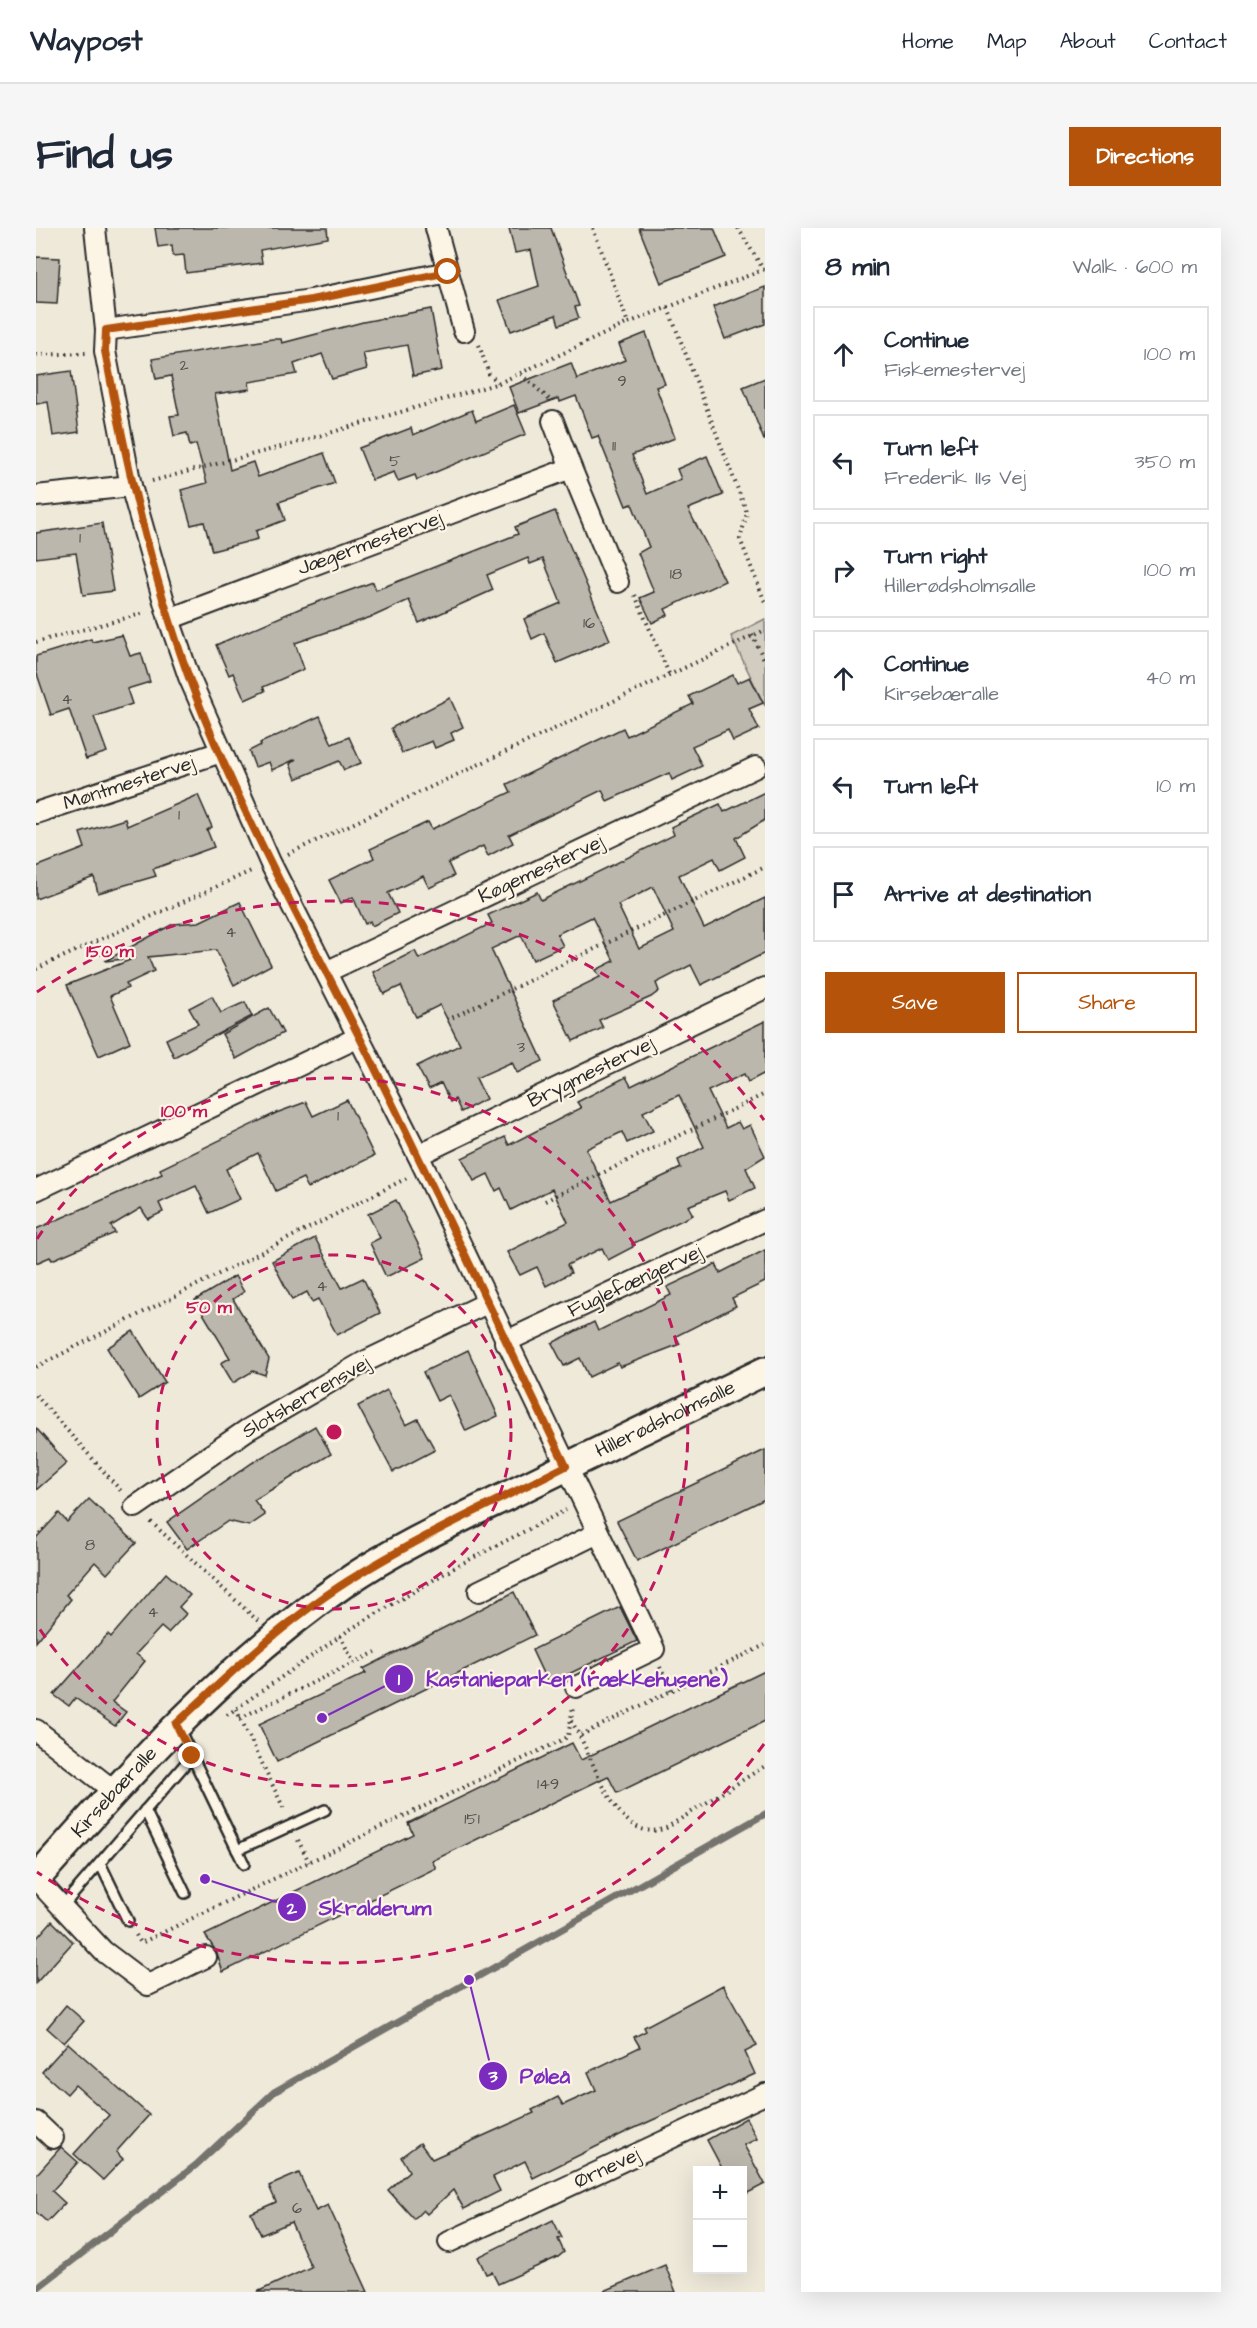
<!DOCTYPE html>
<html lang="en">
<head>
<meta charset="utf-8">
<style>
	:root { --surface:#fff; --page:#f6f6f7; --text:#1f2937; --muted:#747a83; --line:#e0e1e3; --accent:#b45309 }
	body { margin:0; font-family:"Architects Daughter",sans-serif; background:var(--page); color:var(--text) }
	.controls { position:absolute; right:18px; bottom:18px; display:grid; overflow:hidden; border-radius:0px; box-shadow:0 6px 24px #0002 }
	.controls button { width:54px; height:54px; display:grid; place-items:center; padding:0; border:0; border-bottom:2px solid var(--line); background:var(--surface); color:var(--text); font:30px sans-serif }
	.stop { position:absolute; width:18px; height:18px; margin:-14px; border:4px solid #b45309; border-radius:50%; background:#fff }
	.stop.end { background:#b45309; border-color:#fff; box-shadow:0 2px 6px #0008 }
	.list { margin:0; padding:0; list-style:none }
	h2 { display:flex; justify-content:space-between; align-items:center; height:78px; margin:0; padding:0 24px; font-size:26px }
	h2 small { font-size:20px; font-weight:400; color:var(--muted) }
	.list li { display:grid; grid-template-columns:39px 1fr auto; gap:18px; align-items:center; box-sizing:border-box; height:96px; margin:0 12px 12px; padding:0 12px; border:2px solid var(--line); border-radius:0px }
	.list b { display:block; font-size:22px; white-space:nowrap }
	.list p { margin:0; font-size:20px; white-space:nowrap; color:var(--muted) }
	.list em { font-size:20px; font-style:normal; color:var(--muted) }
	.actions { display:flex; gap:12px; padding:18px 24px }
	.actions a { flex:1; padding:14px 0; border:2px solid var(--accent); border-radius:0px; text-align:center; font-size:21px; color:var(--accent) }
	.actions .main { background:var(--accent); color:#fff }
	.icon { flex:none; width:33px; height:33px; fill:none; stroke:currentColor; stroke-width:2; stroke-linecap:round; stroke-linejoin:round }
	.map { position:relative; flex:none; width:729px; height:2064px; overflow:hidden; border-radius:0px }
	header { display:flex; align-items:center; gap:36px; box-sizing:border-box; height:84px; padding:0 30px; background:var(--surface); border-bottom:2px solid var(--line) }
	header strong { font-size:28px }
	nav { display:flex; gap:33px; margin-inline-start:auto; font-size:21px }
	.intro { display:flex; align-items:center; justify-content:space-between; box-sizing:border-box; height:144px; padding:0 36px }
	h1 { margin:0; font-size:42px }
	.button { padding:15px 27px; border-radius:0px; background:var(--accent); color:#fff; font-size:21px; font-weight:700 }
	main { display:flex; gap:36px; padding:0 36px }
	aside { flex:1; background:var(--surface); border-radius:0px; box-shadow:0 6px 24px #0002 }
	.map>svg:first-child { display:block }
	.green { fill:#d2cdc0; stroke:#7e7c76; stroke-width:1.5 }
	.lines { fill:none; stroke-linecap:round; stroke-linejoin:round }
	.stream { stroke:#75736d; stroke-width:7 }
	.building { fill:#bcb7ac; stroke:#2b2b2b; stroke-width:1.5; fill-rule:evenodd }
	.lane-casing { stroke:#2b2b2b; stroke-width:14 }
	.street-casing { stroke:#2b2b2b; stroke-width:24 }
	.secondary-casing { stroke:#2b2b2b; stroke-width:32 }
	.path { stroke:#2b2b2b; stroke-width:4; stroke-dasharray:1.5 4.5; stroke-linecap:butt }
	.lane { stroke:#fcf5e5; stroke-width:9 }
	.street { stroke:#fcf5e5; stroke-width:20 }
	.secondary { stroke:#fcf5e5; stroke-width:27 }
	.route { stroke:#b45309; stroke-width:8 }
	.ring { fill:none; stroke:#c2185b; stroke-width:3; stroke-dasharray:10 8 }
	.labels { text-anchor:middle; dominant-baseline:central; stroke-width:4.5; stroke-linejoin:round; paint-order:stroke }
	.number-label { font-size:16px; fill:#4f4e4b }
	.street-label { font-size:20px; fill:#2b2b2b; stroke:#fcf5e5 }
	.centre { fill:#c2185b; stroke:#fcf5e5; stroke-width:3 }
	.ring-label { font-size:18px; text-anchor:middle; font-weight:bold; fill:#c2185b; stroke:#fcf5e5; stroke-width:4.5; stroke-linejoin:round; paint-order:stroke }
	.leader { fill:none; stroke:#7b2cbf; stroke-width:2 }
	.callout-dot { fill:#7b2cbf; stroke:#fcf5e5; stroke-width:2 }
	.mark-label { font-size:18px; text-anchor:middle; font-weight:bold; fill:#fff }
	.callout-label { font-size:21px; text-anchor:middle; font-weight:bold; fill:#7b2cbf; stroke:#fcf5e5; stroke-width:4.5; stroke-linejoin:round; paint-order:stroke }
</style>
</head>
<body>
<header>
<strong>Waypost</strong>
<nav><a>Home</a><a>Map</a><a>About</a><a>Contact</a></nav>
</header>
<div class="intro"><h1>Find us</h1><a class="button">Directions</a></div>
<main>
<div class="map">
<svg width="729" height="2064" viewBox="0 0 729 2064">
	<rect width="100%" height="100%" fill="#efe9da"/>
	<filter id="ink" filterUnits="userSpaceOnUse"><feTurbulence type="fractalNoise" baseFrequency=".0167" numOctaves="2"/><feDisplacementMap in="SourceGraphic" scale="12" xChannelSelector="R" yChannelSelector="G"/><feConvolveMatrix kernelMatrix="1 2 1 2 8 2 1 2 1" color-interpolation-filters="sRGB"/></filter>
	<g filter="url(#ink)">
		<path class="green" d="M729,391V478L695,408Z"/>
		<g class="lines">
			<path class="stream" d="M0,2061L160,1937L238,1864L729,1586"/>
		</g>
		<g class="building">
			<path d="M119,0H291L292,10L224,22L226,35L150,45L148,27L137,28L136,17L122,19Z"/>
			<path d="M473,0H515L543,78L539,79L543,90L523,97L520,87L475,103L463,72L503,58L495,22L479,25Z"/>
			<path d="M603,0H678L690,29L625,55Z"/>
			<path d="M0,29L24,30L21,76L0,75Z"/>
			<path d="M729,59V96L689,111L677,79Z"/>
			<path d="M395,81L406,142L377,148L371,117L327,125L331,141L296,151L286,126L258,136L261,146L213,154L214,161L179,166L194,242L217,234L222,249L288,225L299,255L243,274L249,292L220,303L222,311L176,323L168,294L155,297L145,262L171,255L160,216L154,218L151,205L138,208L134,188L143,187L135,148L120,151L116,131L236,111H245L246,115L327,94Z"/>
			<path d="M610,105L629,156L620,159L639,210L596,227L611,266L645,251L641,241L671,228L687,267L652,281L689,353L629,381L632,387L616,395L604,370L618,364L602,325L613,319L596,276L590,278L562,208L556,210L540,168L524,174L523,170L483,185L473,159L535,135L541,151L589,132L583,116Z"/>
			<path d="M35,143L43,204L17,208L12,174L0,176V148Z"/>
			<path d="M729,150V212H728L707,159Z"/>
			<path d="M478,177L490,206L381,252L379,247L362,253L358,244L336,252L323,220L375,200L377,207L436,182L440,193Z"/>
			<path d="M519,283L574,412L521,435L508,405L496,411L488,391L525,375L507,331L494,336L492,330L451,347L457,362L383,395L373,372L338,388L259,415L268,441L227,459L229,463L209,472L197,445L193,447L180,417L265,380L337,354L340,362L429,327L482,306L479,299Z"/>
			<path d="M66,295L77,363L47,367L40,325L0,330V305Z"/>
			<path d="M86,407L94,428L105,425L114,454L91,461L96,476L58,489L71,524L50,531L33,481L15,487L0,443V428L55,411L56,414Z"/>
			<path d="M697,447L701,455L714,449L727,475L713,481L723,501L697,513L692,502L656,518L666,538L636,552L633,545L571,573L566,562L473,607L477,615L452,628L447,618L412,635L418,648L393,660L387,648L352,665L362,685L336,698L334,693L329,696L317,669L305,675L293,652L338,630L334,621L392,594L396,601L475,564L471,556L587,500L591,508L657,476L653,468Z"/>
			<path d="M414,470L427,499L415,505L418,512L399,520L396,513L366,525L355,500Z"/>
			<path d="M284,488L296,516L313,509L325,535L308,542L303,533L260,551L254,536L260,531L236,542L233,534L219,539L213,523L225,517L224,515Z"/>
			<path d="M729,564V592L700,610L709,629L684,642L678,630L643,647L668,700L729,670V725L665,757L655,737L620,755L623,763L615,769L563,792L567,800L537,813L517,772L564,749L560,742L578,733L556,689L521,706L527,718L497,732L485,707L455,721L507,833L481,845L476,834L440,850L450,871L425,884L419,871L414,874L405,855L393,861L381,838L424,817L404,777L380,789L365,758L348,766L337,744L379,723L383,731L456,695L452,687L501,664L505,672L638,607L635,599L684,576L688,584ZM617,659L638,704L603,721L582,677Z"/>
			<path d="M162,567L176,599L171,602L178,619L117,641L120,648L62,665L58,649L0,671V639L49,620L44,605L89,591L91,598Z"/>
			<path d="M204,674L235,737L198,757L180,722L112,729L118,743L90,756L92,760L74,768L94,814L63,828L31,757L99,730L69,733L137,696L163,694Z"/>
			<path d="M176,768L185,785L209,774L216,788L138,829L130,811L162,796L153,780Z"/>
			<path d="M233,780L247,805L200,831L186,806Z"/>
			<path d="M729,793V845L712,854L708,846L672,863L690,900L702,894L706,901L714,897L729,928L710,940L719,960L693,972L689,963L652,978L657,987L596,1016L597,1019L572,1032L566,1020L531,1037L535,1045L510,1058L501,1039L484,1047L471,1024L532,994L516,961L475,982L465,960L460,963L452,946L438,953L426,930L469,909L473,917L545,880L541,874L590,849L595,858ZM643,867L668,919L642,932L645,940L575,973L550,921L586,904L591,915L617,903L607,884Z"/>
			<path d="M311,872L338,928L272,960L267,950L240,963L222,925L190,941L204,971L173,985L160,958L123,975L127,984L112,991L105,980L75,998L79,1005L16,1032L14,1029L0,1035V1001L126,946L124,941L240,885L270,874L277,888Z"/>
			<path d="M360,972L389,1030L350,1049L334,1015L344,1010L332,986Z"/>
			<path d="M279,1010L306,1060L327,1050L344,1085L301,1107L282,1071L276,1074L271,1064L256,1072L236,1033Z"/>
			<path d="M729,1022V1054L696,1070L700,1078L640,1108L644,1116L584,1139L582,1135L553,1149L544,1130L528,1138L516,1115L558,1094L562,1103L635,1067L631,1059L680,1036L684,1045Z"/>
			<path d="M199,1048L208,1064L197,1071L233,1131L229,1147L217,1143L197,1155L185,1135L194,1130L159,1072Z"/>
			<path d="M97,1103L129,1154L103,1171L71,1120Z"/>
			<path d="M432,1122L462,1188L430,1203L413,1167L401,1173L387,1144Z"/>
			<path d="M351,1162L370,1197L382,1191L399,1222L357,1244L322,1178Z"/>
			<path d="M279,1198L295,1226L218,1272L229,1287L213,1298L192,1293L151,1321L131,1294L216,1235Z"/>
			<path d="M0,1200L31,1235L0,1262Z"/>
			<path d="M729,1222V1271L601,1333L581,1293Z"/>
			<path d="M53,1271L100,1315L71,1346L59,1334L30,1367L35,1371L0,1414V1310L23,1285L31,1294Z"/>
			<path d="M130,1345L154,1367L143,1379L150,1386L132,1405L125,1399L100,1426L109,1433L76,1474L90,1484L79,1498L39,1470L33,1478L18,1467L72,1406L75,1409Z"/>
			<path d="M478,1364L499,1407L241,1534L223,1496L330,1445L327,1441Z"/>
			<path d="M584,1379L601,1413L512,1456L496,1422Z"/>
			<path d="M729,1443V1493L581,1565L572,1548L396,1633L400,1640L187,1744L180,1723L169,1707L377,1606L372,1595L536,1515L545,1532Z"/>
			<path d="M16,1693L37,1714L0,1755V1711Z"/>
			<path d="M687,1757L721,1818L709,1824L719,1846L590,1904L497,1950L489,1933L457,1949L464,1963L428,1981L417,1962L391,1986L387,1982L378,1991L352,1962L373,1943L365,1929L384,1915L396,1931L498,1885L496,1882L522,1869L527,1877L560,1862L552,1844L604,1819L598,1809L610,1803L608,1799Z"/>
			<path d="M30,1777L48,1793L28,1815L11,1800Z"/>
			<path d="M32,1815L113,1887L80,1924L87,1931L67,1952L38,1926L73,1887L39,1857L31,1866L6,1844Z"/>
			<path d="M710,1890L721,1911L708,1917L729,1956L706,1968V1942H687L671,1912Z"/>
			<path d="M25,1919L42,1934L16,1963L29,1975L11,1994L0,1984V1947Z"/>
			<path d="M263,1945L280,1983L292,1977L332,2064H221L275,2039L255,1994L225,2007L215,1985L240,1974L233,1958Z"/>
			<path d="M517,1992L526,2010L522,2011L528,2024L522,2029L462,2056L456,2044L450,2046L442,2029Z"/>
			<path d="M629,2037L640,2064H566Z"/>
		</g>
		<g class="lines">
			<defs>
				<g id="lane">
					<path d="M143,1501L208,1636"/>
					<path d="M109,1582L149,1665"/>
					<path d="M201,1622L289,1582"/>
					<path d="M64,1635L92,1693"/>
					<path d="M25,1680L156,1528"/>
				</g>
				<g id="street">
					<path d="M59,0L70,102L69,123L95,258L133,391L153,449L234,634L382,927L618,1421L540,1459"/>
					<path d="M400,0L428,103"/>
					<path d="M70,102L275,72L412,44"/>
					<path d="M517,193L535,240"/>
					<path d="M0,268L95,258"/>
					<path d="M133,391L535,240L582,354"/>
					<path d="M0,585L185,524"/>
					<path d="M290,744L720,539"/>
					<path d="M382,927L729,760"/>
					<path d="M0,962L323,809"/>
					<path d="M469,1114L729,992"/>
					<path d="M99,1279L211,1202L328,1134L451,1075"/>
					<path d="M443,1363L562,1305"/>
					<path d="M0,1502L78,1563"/>
					<path d="M0,1651L67,1723L112,1757L170,1729"/>
					<path d="M0,1894L17,1910"/>
					<path d="M413,2014L729,1866"/>
				</g>
				<g id="secondary">
					<path id="s1" d="M0,1651C95,1543 190,1437 309,1355C360,1320 417,1294 473,1267C558,1225 643,1184 729,1143"/>
				</g>
			</defs>
			<use href="#lane" class="lane-casing"/>
			<use href="#street" class="street-casing"/>
			<use href="#secondary" class="secondary-casing"/>
			<g class="path">
				<path d="M557,0L592,95L729,41"/>
				<path d="M702,0L727,41"/>
				<path d="M632,80L711,285L704,311L729,374"/>
				<path d="M443,117L453,146L462,154"/>
				<path d="M0,127L50,125"/>
				<path d="M485,146L515,173"/>
				<path d="M116,253L256,216L463,155L592,95"/>
				<path d="M599,367L633,446"/>
				<path d="M716,407L729,433"/>
				<path d="M0,414L109,385"/>
				<path d="M252,626L729,402"/>
				<path d="M0,741L215,643"/>
				<path d="M411,792L729,639"/>
				<path d="M509,973L729,866"/>
				<path d="M0,1139L371,950"/>
				<path d="M0,1167L85,1263"/>
				<path d="M115,1294L222,1393"/>
				<path d="M304,1408L318,1435"/>
				<path d="M624,1439L635,1463"/>
				<path d="M200,1481L249,1583"/>
				<path d="M191,1487L313,1402L421,1338L530,1282"/>
				<path d="M204,1490L340,1424"/>
				<path d="M535,1493C558,1525 578,1620 630,1600L729,1538"/>
				<path d="M545,1507L729,1417"/>
				<path d="M262,1612L273,1634"/>
				<path d="M100,1707L105,1715L532,1509L537,1479"/>
			</g>
			<use href="#lane" class="lane"/>
			<use href="#street" class="street"/>
			<use href="#secondary" class="secondary"/>
		</g>
	</g>
	<g class="lines" filter="url(#ink)">
		<path class="route" d="M156,1528L140,1496C194,1445 249,1393 312,1353C382,1309 457,1275 530,1238C461,1096 395,952 324,810C264,691 198,573 152,447C114,341 90,233 69,123L70,102L275,72L412,44"/>
	</g>
	<g class="ring">
		<circle cx="298" cy="1204" r="177"/>
		<path d="M1 1011A354 354 0 1 1 1 1397"/>
		<path d="M728 1516A531 531 0 0 1 1 1644M1 764A531 531 0 0 1 728 892"/>
	</g>
	<g class="labels">
		<g class="number-label">
			<text x="148" y="137">2</text>
			<text x="586" y="153">9</text>
			<text x="578" y="218">11</text>
			<text x="359" y="233">5</text>
			<text x="44" y="310">1</text>
			<text x="640" y="346">18</text>
			<text x="553" y="395">16</text>
			<text x="31" y="471">4</text>
			<text x="143" y="587">1</text>
			<text x="195" y="704">4</text>
			<text x="485" y="819">3</text>
			<text x="302" y="888">1</text>
			<text x="286" y="1058">4</text>
			<text x="54" y="1317">8</text>
			<text x="117" y="1384">4</text>
			<text x="512" y="1556">149</text>
			<text x="436" y="1591">151</text>
			<text x="261" y="1980">6</text>
		</g>
		<g class="street-label">
			<text transform="translate(334 315) rotate(-20)">Jægermestervej</text>
			<text transform="translate(93 555) rotate(-18)">Møntmestervej</text>
			<text transform="translate(505 641) rotate(-25)">Køgemestervej</text>
			<text transform="translate(555 844) rotate(-26)">Brygmestervej</text>
			<text transform="translate(599 1053) rotate(-25)">Fuglefængervej</text>
			<text transform="translate(270 1169) rotate(-30)">Slotsherrensvej</text>
			<text stroke="none"><textPath href="#s1" startOffset="789">Hillerødsholmsalle</textPath></text>
			<text stroke="none"><textPath href="#s1" startOffset="117">Kirsebæralle</textPath></text>
			<text transform="translate(571 1940) rotate(-25)">Ørnevej</text>
		</g>
	</g>
	<circle cx="298" cy="1204" r="9" class="centre"/>
	<g class="ring-label">
		<text x="74" y="729">150 m</text>
		<text x="148" y="889">100 m</text>
		<text x="173" y="1085">50 m</text>
	</g>
	<path class="leader" d="M286 1490L363 1451M169 1651L256 1679M433 1752L457 1848"/>
	<g class="callout-dot">
		<circle cx="286" cy="1490" r="6"/>
		<circle cx="169" cy="1651" r="6"/>
		<circle cx="433" cy="1752" r="6"/>
		<circle cx="363" cy="1451" r="15"/>
		<circle cx="256" cy="1679" r="15"/>
		<circle cx="457" cy="1848" r="15"/>
	</g>
	<g class="mark-label">
		<text x="363" y="1457">1</text>
		<text x="256" y="1686">2</text>
		<text x="457" y="1854">3</text>
	</g>
	<g class="callout-label">
		<text x="541" y="1458">Kastanieparken (rækkehusene)</text>
		<text x="339" y="1687">Skralderum</text>
		<text x="509" y="1855">Pøleå</text>
	</g>
</svg>
<div class="controls">
<button>+</button>
<button>−</button>
</div>
<div class="stop" style="left:412px;top:44px"></div>
<div class="stop end" style="left:156px;top:1528px"></div>
</div>
<aside>
<h2>8 min<small>Walk · 600 m</small></h2>
<ul class="list">
<li><svg class="icon" aria-label="ahead" viewBox="0 0 24 24"><path d="M12 20V5M6 11l6-6 6 6"/></svg><div><b>Continue</b><p>Fiskemestervej</p></div><em>100 m</em></li>
<li><svg class="icon" aria-label="left" viewBox="0 0 24 24"><path d="M17 20v-9H6M10 6l-5 5 5 5"/></svg><div><b>Turn left</b><p>Frederik IIs Vej</p></div><em>350 m</em></li>
<li><svg class="icon" aria-label="right" viewBox="0 0 24 24"><path d="M7 20v-9h11M14 6l5 5-5 5"/></svg><div><b>Turn right</b><p>Hillerødsholmsalle</p></div><em>100 m</em></li>
<li><svg class="icon" aria-label="ahead" viewBox="0 0 24 24"><path d="M12 20V5M6 11l6-6 6 6"/></svg><div><b>Continue</b><p>Kirsebæralle</p></div><em>40 m</em></li>
<li><svg class="icon" aria-label="left" viewBox="0 0 24 24"><path d="M17 20v-9H6M10 6l-5 5 5 5"/></svg><div><b>Turn left</b></div><em>10 m</em></li>
<li><svg class="icon" aria-label="arrive" viewBox="0 0 24 24"><path d="M6 21V4h12l-3 4 3 4H6"/></svg><div><b>Arrive at destination</b></div></li>
</ul>
<div class="actions"><a class="main">Save</a><a>Share</a></div>
</aside>
</main>
</body>
</html>
